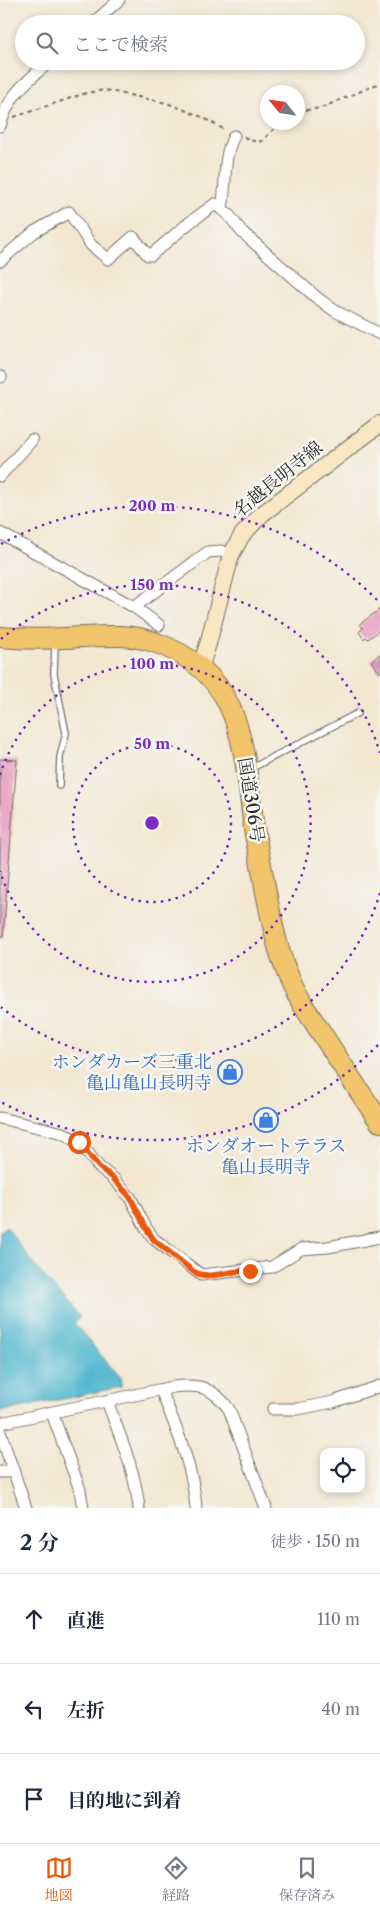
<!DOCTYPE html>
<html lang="ja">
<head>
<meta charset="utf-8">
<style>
	:root { --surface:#fff; --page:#f2f2f3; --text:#1f2937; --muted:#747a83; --line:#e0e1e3; --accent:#ea580c }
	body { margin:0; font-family:"Libre Caslon Text","Noto Serif JP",serif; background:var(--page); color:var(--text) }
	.controls { position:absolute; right:15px; bottom:15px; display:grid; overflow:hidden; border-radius:10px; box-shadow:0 2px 8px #0003 }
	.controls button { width:45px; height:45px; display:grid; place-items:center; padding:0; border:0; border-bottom:1px solid var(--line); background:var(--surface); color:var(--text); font:25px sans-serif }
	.compass { position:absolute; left:260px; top:85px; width:45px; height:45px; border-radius:50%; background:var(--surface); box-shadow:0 2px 8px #0003; rotate:300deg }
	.stop { position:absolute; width:15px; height:15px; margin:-11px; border:4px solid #ea580c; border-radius:50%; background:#fff }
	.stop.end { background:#ea580c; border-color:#fff; box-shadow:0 1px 5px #0008 }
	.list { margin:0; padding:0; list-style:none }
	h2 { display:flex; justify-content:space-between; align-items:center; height:65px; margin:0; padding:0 20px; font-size:21px }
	h2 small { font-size:16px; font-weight:400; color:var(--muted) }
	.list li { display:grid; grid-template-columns:32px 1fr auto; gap:15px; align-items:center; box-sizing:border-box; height:90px; padding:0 20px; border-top:1px solid var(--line) }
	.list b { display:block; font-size:19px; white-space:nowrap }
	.list em { font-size:16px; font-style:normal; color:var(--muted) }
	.icon { flex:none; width:28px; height:28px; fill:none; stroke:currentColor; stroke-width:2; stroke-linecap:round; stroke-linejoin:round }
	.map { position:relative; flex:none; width:380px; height:1508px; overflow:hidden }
	.search { position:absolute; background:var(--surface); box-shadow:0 2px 8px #0003; left:15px; right:15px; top:15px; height:55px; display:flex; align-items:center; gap:12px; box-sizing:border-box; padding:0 18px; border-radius:28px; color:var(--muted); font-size:19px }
	.sheet { height:335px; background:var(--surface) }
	nav { display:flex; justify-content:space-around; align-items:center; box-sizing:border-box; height:70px; border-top:1px solid var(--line); background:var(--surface); font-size:14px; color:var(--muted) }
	nav a { display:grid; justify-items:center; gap:2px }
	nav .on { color:var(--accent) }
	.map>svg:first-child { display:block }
	.water { fill:#50b6ce; stroke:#3e707c }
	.building { fill:#e699bc }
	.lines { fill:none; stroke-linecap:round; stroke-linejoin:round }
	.service-casing { stroke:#716d65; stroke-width:8 }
	.minor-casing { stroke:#716d65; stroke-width:13 }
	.secondary-casing { stroke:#716d65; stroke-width:18 }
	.trunk-casing { stroke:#716d65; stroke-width:22 }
	.path { stroke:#716d65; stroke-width:2; stroke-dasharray:4 4; stroke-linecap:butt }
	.service { stroke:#fff; stroke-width:5.5 }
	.minor { stroke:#fff; stroke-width:11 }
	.secondary { stroke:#f9e7c3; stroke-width:16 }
	.trunk { stroke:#f1c36a; stroke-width:20 }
	.route { stroke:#ea580c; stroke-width:6 }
	.ring { fill:none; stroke:#7b2cbf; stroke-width:2.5; stroke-dasharray:2.5 5 }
	.labels { text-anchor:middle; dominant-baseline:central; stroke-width:5; stroke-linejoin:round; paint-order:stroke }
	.street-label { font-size:18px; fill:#2b2b2b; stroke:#f6f6f2 }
	.shop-label { font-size:18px; fill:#366cbe; stroke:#f6f6f2; text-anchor:end }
	.centre { fill:#7b2cbf; stroke:#f6f6f2; stroke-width:2.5 }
	.ring-label { font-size:15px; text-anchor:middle; font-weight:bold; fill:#7b2cbf; stroke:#f6f6f2; stroke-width:5; stroke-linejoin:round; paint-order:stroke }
</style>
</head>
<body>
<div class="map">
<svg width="380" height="1508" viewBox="0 0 380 1508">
	<rect width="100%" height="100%" fill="#f6f6f2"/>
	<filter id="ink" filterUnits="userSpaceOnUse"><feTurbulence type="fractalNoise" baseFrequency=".02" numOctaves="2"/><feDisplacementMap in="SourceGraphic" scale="10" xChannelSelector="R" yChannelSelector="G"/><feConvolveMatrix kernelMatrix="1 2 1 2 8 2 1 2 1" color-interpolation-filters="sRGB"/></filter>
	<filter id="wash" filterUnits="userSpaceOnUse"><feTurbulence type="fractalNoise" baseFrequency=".0096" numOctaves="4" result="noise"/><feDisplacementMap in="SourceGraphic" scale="20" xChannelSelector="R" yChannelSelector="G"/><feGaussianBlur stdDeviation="1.12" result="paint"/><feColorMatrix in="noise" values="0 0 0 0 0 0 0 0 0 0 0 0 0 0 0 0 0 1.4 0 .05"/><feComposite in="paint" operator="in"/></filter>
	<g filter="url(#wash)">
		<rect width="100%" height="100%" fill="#f3e7d2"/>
		<path class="water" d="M6,1226L33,1264L80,1317L74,1323L122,1380L121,1387L0,1412V1231Z"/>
		<g id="blocks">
			<g class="building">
				<path d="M380,609V630L368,639L366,637L364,639L359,632L363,628L360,624Z"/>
				<path d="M380,654V673L371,661Z"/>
				<path d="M0,759L17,760L3,937L0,936Z"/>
			</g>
		</g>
	</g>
	<g filter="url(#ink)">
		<use href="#blocks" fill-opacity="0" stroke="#716d65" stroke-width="1"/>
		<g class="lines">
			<defs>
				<g id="service">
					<path d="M55,643L54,674L66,733L60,757L59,786"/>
					<path d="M250,769L358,713"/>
				</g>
				<g id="minor">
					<path d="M92,24L119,0"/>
					<path d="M0,126C10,92 25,84 50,61"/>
					<path d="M222,208C227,184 222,158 234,136"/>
					<path d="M0,261L34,232L69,212L91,245L108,259L133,237L148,255H151L189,223L215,204L228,214L242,232L316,297L335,311L380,334"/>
					<path d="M0,377H1"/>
					<path d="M0,476L32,440"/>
					<path d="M0,533L134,607L159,625"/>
					<path d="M134,607L208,552L221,551L231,555"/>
					<path d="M0,1118L63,1133L79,1142L99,1167L113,1178L130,1197L146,1228L154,1239L201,1275L272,1267L301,1249L328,1247L380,1237"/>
					<path d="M161,1390C176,1428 193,1466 196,1508"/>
					<path d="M107,1401C120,1436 135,1470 139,1508"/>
					<path d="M273,1409H298L333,1402L380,1386"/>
					<path d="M52,1413L80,1490L83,1508"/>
					<path d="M0,1423L173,1387C199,1384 213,1387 229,1409L266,1508"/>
					<path d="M0,1432L26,1508"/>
					<path d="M0,1472H14"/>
				</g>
				<path id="secondary" d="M200,668L208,644L231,555L242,535L262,514L380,424"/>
				<path id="trunk" d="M0,637C21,639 43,639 64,638C94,637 126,632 154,642C245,674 243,748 254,828C257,848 262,867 265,887C271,917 276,947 288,975C296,997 311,1017 324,1037C342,1065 361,1094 380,1122"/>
			</defs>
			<use href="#service" class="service-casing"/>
			<use href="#minor" class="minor-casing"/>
			<use href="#secondary" class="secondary-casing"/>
			<use href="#trunk" class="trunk-casing"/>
			<g class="path">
				<path d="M298,111L321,108L380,83"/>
				<path d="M14,117L86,93L105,90L167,103L202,117L225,130"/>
				<path d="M244,137L256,142L262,141L281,122"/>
			</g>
			<use href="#service" class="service"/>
			<use href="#minor" class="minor"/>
			<use href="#secondary" class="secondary"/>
			<use href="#trunk" class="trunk"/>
		</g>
	</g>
	<g class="lines" filter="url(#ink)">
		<path class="route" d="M79,1142L99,1167L113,1178L130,1197L146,1228L154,1240L194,1272C211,1281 232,1269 250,1271"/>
	</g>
	<g class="ring">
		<circle cx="152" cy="823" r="79"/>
		<path d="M0 775A159 159 0 1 1 0 871"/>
		<path d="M380 893A238 238 0 0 1 1 1007M1 639A238 238 0 0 1 380 753"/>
		<path d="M378 1045A317 317 0 0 1 1 1102M1 544A317 317 0 0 1 378 601"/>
	</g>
	<defs>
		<symbol id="shop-ring" viewBox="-11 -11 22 22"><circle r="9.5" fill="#f6f6f2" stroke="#3f7fe0" stroke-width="1.5"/><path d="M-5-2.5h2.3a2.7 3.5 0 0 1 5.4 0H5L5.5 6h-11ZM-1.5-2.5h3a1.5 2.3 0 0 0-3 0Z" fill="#3f7fe0"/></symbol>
	</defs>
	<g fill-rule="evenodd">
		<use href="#shop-ring" x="216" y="1058" width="28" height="28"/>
		<use href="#shop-ring" x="252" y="1106" width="28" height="28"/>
	</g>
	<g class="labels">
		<g class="street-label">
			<text transform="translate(278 479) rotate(-39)">名越長明寺線</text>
			<text transform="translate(251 800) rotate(81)">国道306号</text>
		</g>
		<g class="shop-label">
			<text x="212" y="1062">ホンダカーズ三重北<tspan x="212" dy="21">亀山亀山長明寺</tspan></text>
			<text x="266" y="1146" text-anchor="middle">ホンダオートテラス<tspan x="266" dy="21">亀山長明寺</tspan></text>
		</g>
	</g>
	<circle cx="152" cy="823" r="8" class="centre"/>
	<g class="ring-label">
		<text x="152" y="511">200 m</text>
		<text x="152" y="590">150 m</text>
		<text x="152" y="669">100 m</text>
		<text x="152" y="749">50 m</text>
	</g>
</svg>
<div class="controls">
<button><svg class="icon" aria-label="locate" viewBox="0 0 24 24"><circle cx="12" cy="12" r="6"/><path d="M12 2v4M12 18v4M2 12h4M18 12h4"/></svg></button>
</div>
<svg class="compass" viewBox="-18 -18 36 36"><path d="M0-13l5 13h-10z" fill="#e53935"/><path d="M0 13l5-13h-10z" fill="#747a83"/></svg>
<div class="stop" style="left:79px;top:1142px"></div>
<div class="stop end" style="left:250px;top:1271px"></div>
<div class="search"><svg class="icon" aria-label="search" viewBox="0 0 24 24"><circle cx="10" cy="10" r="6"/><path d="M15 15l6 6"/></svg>ここで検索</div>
</div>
<section class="sheet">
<h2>2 分<small>徒歩 · 150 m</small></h2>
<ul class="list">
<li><svg class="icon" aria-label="ahead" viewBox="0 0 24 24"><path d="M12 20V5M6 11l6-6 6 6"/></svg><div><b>直進</b></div><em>110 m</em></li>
<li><svg class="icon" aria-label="left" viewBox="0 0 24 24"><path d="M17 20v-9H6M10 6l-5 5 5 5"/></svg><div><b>左折</b></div><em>40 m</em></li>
<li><svg class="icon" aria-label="arrive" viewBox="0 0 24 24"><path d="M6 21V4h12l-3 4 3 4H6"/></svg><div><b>目的地に到着</b></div></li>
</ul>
</section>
<nav>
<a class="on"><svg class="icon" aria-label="map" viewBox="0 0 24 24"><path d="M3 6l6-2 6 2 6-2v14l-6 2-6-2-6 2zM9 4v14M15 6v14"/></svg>地図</a>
<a><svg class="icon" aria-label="directions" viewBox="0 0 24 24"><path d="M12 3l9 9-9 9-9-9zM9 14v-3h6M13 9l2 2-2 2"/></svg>経路</a>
<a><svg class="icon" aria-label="saved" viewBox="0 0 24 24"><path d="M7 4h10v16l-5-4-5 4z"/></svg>保存済み</a>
</nav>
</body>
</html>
